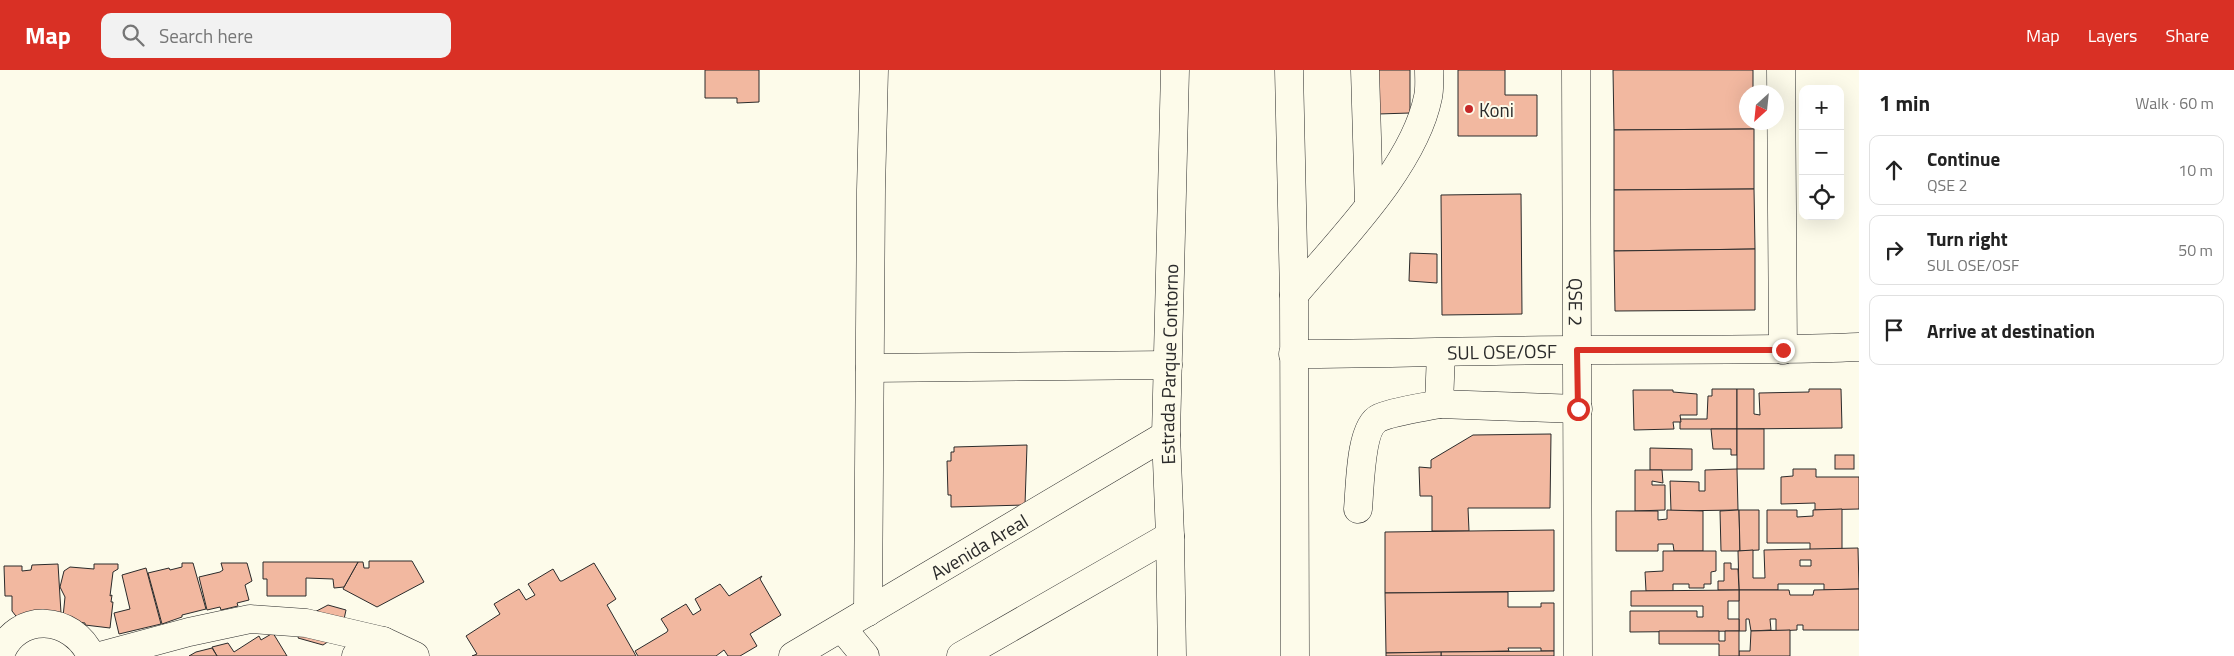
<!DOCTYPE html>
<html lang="en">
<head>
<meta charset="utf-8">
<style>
	:root { --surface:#fff; --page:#f2f2f2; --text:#222; --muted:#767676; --line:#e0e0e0; --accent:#d93025 }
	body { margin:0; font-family:"Titillium Web",sans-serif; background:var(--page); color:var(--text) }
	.controls { position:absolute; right:15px; top:15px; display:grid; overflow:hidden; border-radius:10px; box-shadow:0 5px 20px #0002 }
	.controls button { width:45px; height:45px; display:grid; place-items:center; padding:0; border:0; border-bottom:1px solid var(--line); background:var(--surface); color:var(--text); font:25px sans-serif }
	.compass { position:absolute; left:1739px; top:15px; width:45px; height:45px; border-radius:50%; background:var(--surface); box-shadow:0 5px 20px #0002; rotate:207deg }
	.stop { position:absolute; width:15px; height:15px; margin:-11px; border:4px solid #d93025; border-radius:50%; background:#fff }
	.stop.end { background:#d93025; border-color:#fff; box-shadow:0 1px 5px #0008 }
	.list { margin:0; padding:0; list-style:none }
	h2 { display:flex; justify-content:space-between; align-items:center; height:65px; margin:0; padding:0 20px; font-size:21px }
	h2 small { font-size:16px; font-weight:400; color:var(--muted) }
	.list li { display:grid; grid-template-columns:32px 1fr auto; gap:15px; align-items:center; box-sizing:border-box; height:70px; margin:0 10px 10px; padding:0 10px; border:1px solid var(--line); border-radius:10px }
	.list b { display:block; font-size:19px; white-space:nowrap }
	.list p { margin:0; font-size:16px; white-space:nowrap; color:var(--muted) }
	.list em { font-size:16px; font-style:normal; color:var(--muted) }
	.icon { flex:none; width:28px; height:28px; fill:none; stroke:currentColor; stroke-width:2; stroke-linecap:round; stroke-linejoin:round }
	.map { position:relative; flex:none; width:1859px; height:586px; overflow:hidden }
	header { display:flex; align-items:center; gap:30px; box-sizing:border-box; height:70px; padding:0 25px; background:var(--accent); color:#fff }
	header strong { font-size:24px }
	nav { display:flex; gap:28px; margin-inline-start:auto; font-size:18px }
	.search { width:350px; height:45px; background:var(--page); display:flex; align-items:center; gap:12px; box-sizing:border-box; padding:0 18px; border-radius:10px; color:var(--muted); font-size:19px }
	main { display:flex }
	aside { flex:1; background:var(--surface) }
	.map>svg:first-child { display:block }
	.building { fill:#f2b8a0; stroke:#2b2b2b; fill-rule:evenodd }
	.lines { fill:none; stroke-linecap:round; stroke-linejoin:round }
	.minor-casing { stroke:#2b2b2b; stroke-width:29 }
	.major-casing { stroke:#2b2b2b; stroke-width:29 }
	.highway-casing { stroke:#2b2b2b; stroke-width:29 }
	.minor { stroke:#fdfbea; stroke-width:28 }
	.major { stroke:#fdfbea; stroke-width:28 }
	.highway { stroke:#fdfbea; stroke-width:28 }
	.route { stroke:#d93025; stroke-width:6 }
	.poi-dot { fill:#c62828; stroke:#fdfbea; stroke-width:2 }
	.labels { text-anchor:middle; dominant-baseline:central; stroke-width:4; stroke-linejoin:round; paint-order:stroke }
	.poi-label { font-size:19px; fill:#2b2b2b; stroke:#fdfbea; text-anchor:start }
	.street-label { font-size:19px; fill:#2b2b2b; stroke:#fdfbea }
</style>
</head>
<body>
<header>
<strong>Map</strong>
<div class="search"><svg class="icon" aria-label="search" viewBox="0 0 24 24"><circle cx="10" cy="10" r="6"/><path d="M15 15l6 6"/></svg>Search here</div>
<nav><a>Map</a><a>Layers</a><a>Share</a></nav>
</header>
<main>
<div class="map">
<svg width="1859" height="586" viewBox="0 0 1859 586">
	<rect width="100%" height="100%" fill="#fdfbea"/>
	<g class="building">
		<path d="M705,0H759V32L737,33V28H705Z"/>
		<path d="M1378,0H1410V43L1378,44Z"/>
		<path d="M1458,0H1505V25H1537V66H1458Z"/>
		<path d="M1613,0H1753V22H1746V52H1754V59L1614,60Z"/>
		<path d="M1754,59V119L1614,120V60Z"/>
		<path d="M1754,119L1755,179L1614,181V120Z"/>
		<path d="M1521,124L1522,244L1442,245L1441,125Z"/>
		<path d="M1755,179V240L1615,241L1614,181Z"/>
		<path d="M1410,183L1437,184V213L1409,211Z"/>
		<path d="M1712,319H1737V359H1680V349H1707L1708,326H1712Z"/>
		<path d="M1737,319H1754V344L1760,345L1759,323L1809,322V319H1841L1842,358L1737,359Z"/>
		<path d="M1633,320H1673V322L1697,324V345H1680L1681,352H1673L1674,359L1634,360Z"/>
		<path d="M1711,359H1737V385H1731V379H1713Z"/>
		<rect x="1737" y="359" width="27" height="40"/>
		<path d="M1551,364L1550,438H1468L1469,461H1432V426H1420L1419,397L1431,398V390L1473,365Z"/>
		<path d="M1027,375L1025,435L951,437V425H948L947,391H951V382H954V377Z"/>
		<path d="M1650,378L1692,379V400H1650Z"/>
		<rect x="1835" y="385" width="19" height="14"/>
		<path d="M1737,399L1738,440L1671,441L1670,411L1699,412V421H1705V400Z"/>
		<path d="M1793,399H1816V407H1859V439L1815,440V433L1781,434V407L1793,406Z"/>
		<path d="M1635,400H1662L1663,413L1652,411V415H1665V440L1635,441Z"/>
		<path d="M1842,439V479L1810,480V473H1767V440H1797V447L1813,446V440Z"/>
		<path d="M1667,440L1703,441V481H1674L1673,474H1658V481H1616V441H1658V450L1667,449Z"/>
		<path d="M1738,440H1739L1740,481H1721L1720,441Z"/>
		<path d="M1739,440H1759V480L1740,481Z"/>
		<path d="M1554,460V521L1385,523V462Z"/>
		<path d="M1858,478L1859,519L1824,520V514H1778V520H1739L1738,481L1753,480V508H1765L1764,480ZM1800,490H1811V496H1800Z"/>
		<path d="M1663,481H1716V501L1711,502V514H1704V518H1689V514H1673V521H1646L1645,502L1663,501Z"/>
		<path d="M369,491H412L424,512L377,537L343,519L358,492H363L364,498H369Z"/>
		<path d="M263,492H358L344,517L334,518L333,509L306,508V526H267V509H263Z"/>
		<path d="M182,493H193L206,539L182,545V547L162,554L148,503L169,498L170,500L182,497Z"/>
		<path d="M221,493H247L252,511L245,515L249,530L237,533L238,536L221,540L220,537L207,540L199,507L220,502L223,500Z"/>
		<path d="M594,493L616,529L607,535L636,586H472L477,584L466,566L500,544L494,534L519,519L526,530L535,525L528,514L553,499L560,511H562Z"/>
		<path d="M1724,493H1731V499H1738L1739,520H1718V511H1724Z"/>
		<path d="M58,494L61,543L19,550L12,541V526H5L4,496H22V501L31,500L32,495Z"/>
		<path d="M94,494H118V499L113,502L110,526L112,525L111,532H113L110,558L85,555V553L70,551L63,547L65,527L60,517L64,501L70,497L94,499Z"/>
		<path d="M146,498L161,554L119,564L114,543L130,539L122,505Z"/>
		<path d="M762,506L760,509L781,545L750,564L757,576L740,586H728L724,580L716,586H638L635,581L667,562L668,560L661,549L686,534L693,545L701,540L695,529L720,514L729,526Z"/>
		<path d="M1859,519V560H1803V555H1797V560L1776,561V549H1770L1771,560L1751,561L1749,549H1746V561H1739V520H1789L1790,525H1813L1814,520Z"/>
		<path d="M1739,520V531H1728V549H1739V561L1630,562V541H1697V547H1703V536H1631V521Z"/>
		<path d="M1508,522V537H1541V533H1554V581H1541V578H1508L1509,581L1386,583L1385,523Z"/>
		<path d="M328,535L346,540L341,563L323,575L298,568L305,545H309Z"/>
		<path d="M1790,560V586H1739V581H1750L1751,561Z"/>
		<path d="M1659,561H1719V571H1725V561H1739V586H1719V574H1659Z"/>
		<path d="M273,563L287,586H217L212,577L228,573L234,582L259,566L261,570Z"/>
		<path d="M212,578L217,586H189L196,582Z"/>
		<path d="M1554,581V586H1441V582Z"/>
		<path d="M1441,582V586H1386V583Z"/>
	</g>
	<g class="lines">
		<defs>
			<g id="minor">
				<path d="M1365,0L1369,135"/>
				<path id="s1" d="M1576,0L1578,586"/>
				<path d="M1781,0L1783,280"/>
				<path d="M1294,225C1339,171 1414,97 1428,27C1430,18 1429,9 1429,0"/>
				<path id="s2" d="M1293,284C1388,284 1483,280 1578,280C1672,279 1765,281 1859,277"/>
				<path d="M870,298L1168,295"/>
				<path d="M1439,334L1578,339"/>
				<path d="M1358,439C1360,418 1360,357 1379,348C1390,342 1425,337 1439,334L1441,283"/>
				<path d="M868,542L871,120L874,0"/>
				<path d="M0,585C16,541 73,545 91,586"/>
				<path d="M100,586L189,562L250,549L306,553L383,571"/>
				<path d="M356,586L383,571L415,586"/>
			</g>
			<g id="major">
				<path d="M842,558L865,586"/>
				<path id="s3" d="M793,586L1166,365"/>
				<path d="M961,586L1170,466"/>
			</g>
			<g id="highway">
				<path d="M1289,0L1294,225L1295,586"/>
				<path id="s4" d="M1172,586L1170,466L1166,365L1175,0"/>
			</g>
		</defs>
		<use href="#minor" class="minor-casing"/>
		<use href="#major" class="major-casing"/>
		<use href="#highway" class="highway-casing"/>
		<use href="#minor" class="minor"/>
		<use href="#major" class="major"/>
		<use href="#highway" class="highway"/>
	</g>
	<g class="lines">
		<path class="route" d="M1578,339L1577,280H1783"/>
	</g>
	<circle class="poi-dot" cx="1469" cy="39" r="5"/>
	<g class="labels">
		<g class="poi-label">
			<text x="1479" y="39">Koni</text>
		</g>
		<g class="street-label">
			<text stroke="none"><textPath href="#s1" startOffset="232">QSE 2</textPath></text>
			<text stroke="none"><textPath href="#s2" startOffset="209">SUL OSE/OSF</textPath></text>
			<text stroke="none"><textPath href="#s4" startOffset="292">Estrada Parque Contorno</textPath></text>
			<text stroke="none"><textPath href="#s3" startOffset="216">Avenida Areal</textPath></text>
		</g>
	</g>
</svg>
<div class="controls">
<button>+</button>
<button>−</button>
<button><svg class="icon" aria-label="locate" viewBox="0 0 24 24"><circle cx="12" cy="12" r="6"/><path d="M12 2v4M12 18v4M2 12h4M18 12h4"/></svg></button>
</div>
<svg class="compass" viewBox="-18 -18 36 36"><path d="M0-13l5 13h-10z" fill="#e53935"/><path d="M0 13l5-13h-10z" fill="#767676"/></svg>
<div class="stop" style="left:1578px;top:339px"></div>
<div class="stop end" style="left:1783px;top:280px"></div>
</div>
<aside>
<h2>1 min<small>Walk · 60 m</small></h2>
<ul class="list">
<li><svg class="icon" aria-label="ahead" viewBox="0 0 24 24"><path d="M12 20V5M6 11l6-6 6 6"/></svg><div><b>Continue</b><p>QSE 2</p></div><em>10 m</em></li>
<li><svg class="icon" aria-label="right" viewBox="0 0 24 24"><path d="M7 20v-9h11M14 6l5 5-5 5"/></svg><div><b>Turn right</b><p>SUL OSE/OSF</p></div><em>50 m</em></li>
<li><svg class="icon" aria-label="arrive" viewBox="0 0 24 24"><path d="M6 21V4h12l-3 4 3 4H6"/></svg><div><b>Arrive at destination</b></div></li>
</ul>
</aside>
</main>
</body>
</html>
